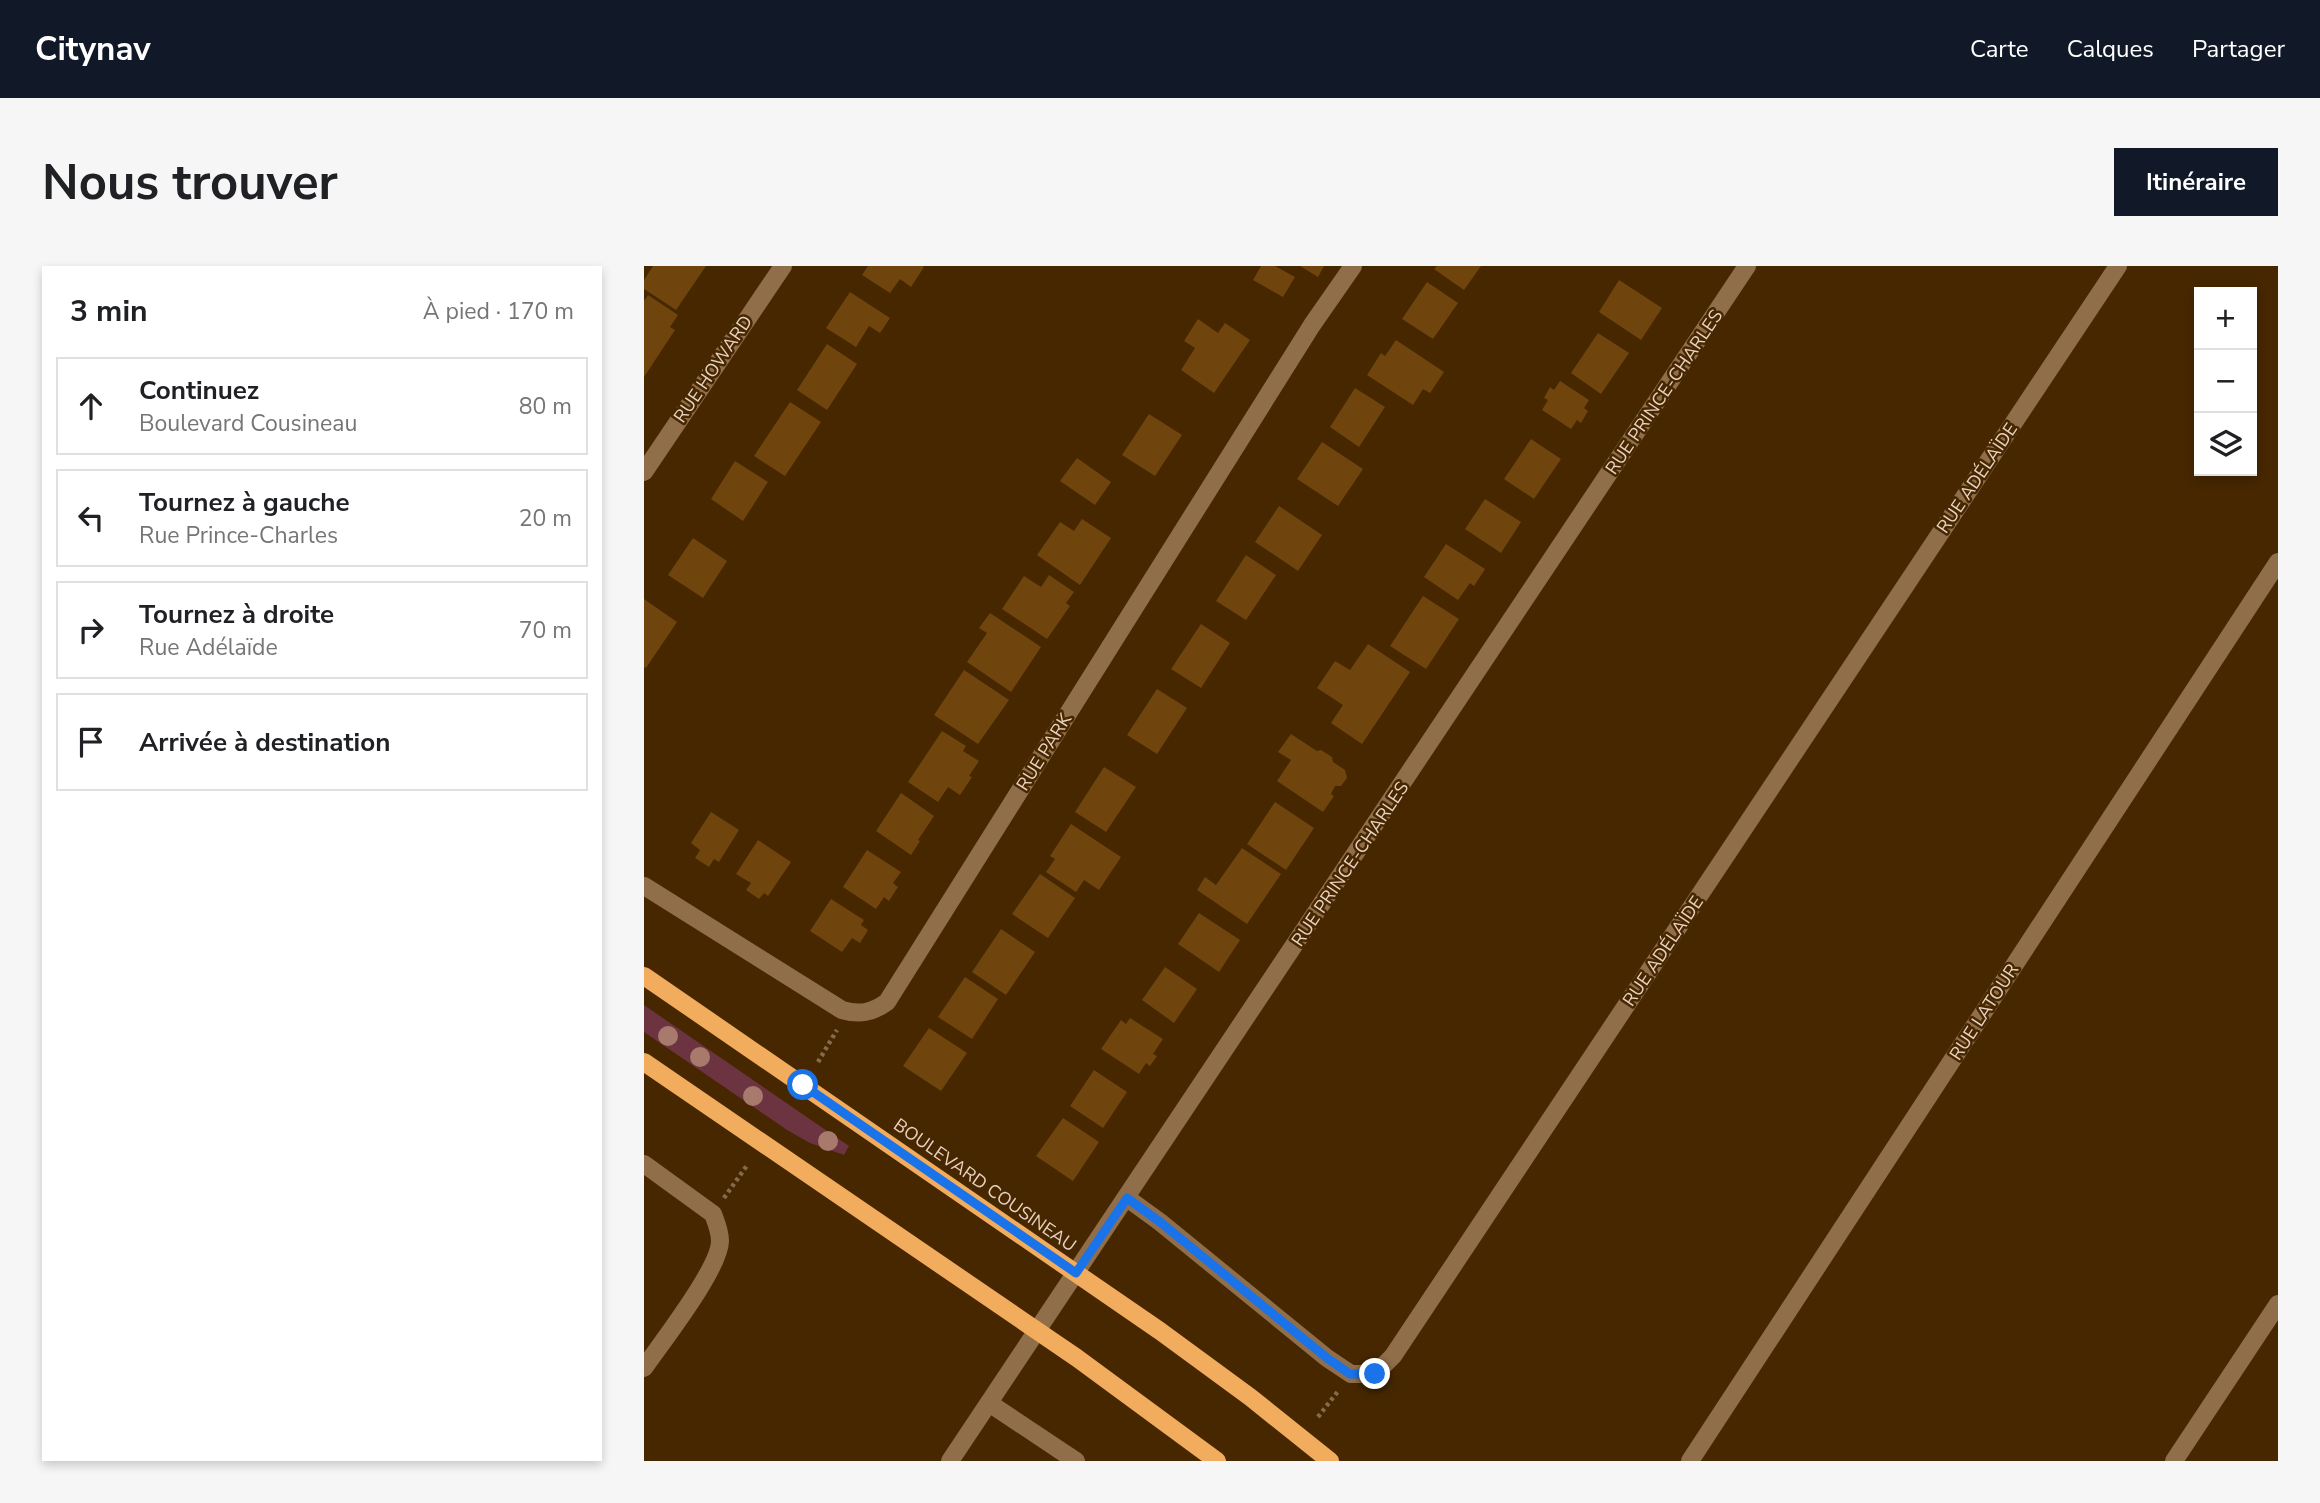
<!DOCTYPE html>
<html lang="fr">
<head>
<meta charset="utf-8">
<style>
	:root { --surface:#fff; --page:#f6f6f6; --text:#202124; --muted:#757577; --line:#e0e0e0; --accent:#111827 }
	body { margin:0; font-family:"Nunito Sans",sans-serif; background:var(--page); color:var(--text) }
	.controls { position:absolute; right:21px; top:21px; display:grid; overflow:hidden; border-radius:0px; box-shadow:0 4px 10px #0003 }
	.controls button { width:63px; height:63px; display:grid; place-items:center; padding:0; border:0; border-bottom:2px solid var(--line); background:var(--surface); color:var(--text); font:35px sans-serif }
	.stop { position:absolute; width:21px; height:21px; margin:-16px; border:5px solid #1a73e8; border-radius:50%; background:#fff }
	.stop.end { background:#1a73e8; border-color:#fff; box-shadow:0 2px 7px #0008 }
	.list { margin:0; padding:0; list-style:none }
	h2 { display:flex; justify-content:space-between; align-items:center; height:91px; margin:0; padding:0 28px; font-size:30px }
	h2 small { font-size:23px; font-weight:400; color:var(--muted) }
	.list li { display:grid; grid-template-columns:46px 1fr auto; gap:21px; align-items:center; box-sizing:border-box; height:98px; margin:0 14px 14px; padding:0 14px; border:2px solid var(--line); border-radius:0px }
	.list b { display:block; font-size:26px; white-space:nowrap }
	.list p { margin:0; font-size:23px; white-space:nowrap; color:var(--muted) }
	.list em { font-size:23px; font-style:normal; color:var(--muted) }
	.icon { flex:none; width:38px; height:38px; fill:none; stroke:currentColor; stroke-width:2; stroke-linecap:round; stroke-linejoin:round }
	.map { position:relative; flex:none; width:1634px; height:1195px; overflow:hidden; border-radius:0px }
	header { display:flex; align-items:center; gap:42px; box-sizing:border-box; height:98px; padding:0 35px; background:var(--accent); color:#fff }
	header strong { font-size:33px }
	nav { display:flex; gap:38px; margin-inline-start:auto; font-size:24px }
	.intro { display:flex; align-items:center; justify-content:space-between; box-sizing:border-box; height:168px; padding:0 42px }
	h1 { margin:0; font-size:49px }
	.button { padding:18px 32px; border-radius:0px; background:var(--accent); color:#fff; font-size:24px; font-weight:700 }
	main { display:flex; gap:42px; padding:0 42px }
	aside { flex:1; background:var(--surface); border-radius:0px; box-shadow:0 4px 10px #0003 }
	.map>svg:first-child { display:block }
	.green { fill:#6c3340 }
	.building { fill:#6f450d }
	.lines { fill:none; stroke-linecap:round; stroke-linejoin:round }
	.path { stroke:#856a4b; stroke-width:4.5; stroke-dasharray:3.5 3.5; stroke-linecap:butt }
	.minor { stroke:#916e4a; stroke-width:18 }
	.major { stroke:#f2ac5d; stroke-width:18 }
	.tree { fill:#a8796d }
	.route { stroke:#1a73e8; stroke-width:9 }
	.labels { text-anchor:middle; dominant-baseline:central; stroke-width:5; stroke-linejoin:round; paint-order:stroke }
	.street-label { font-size:18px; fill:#e8d3c0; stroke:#462700 }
</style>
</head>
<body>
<header>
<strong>Citynav</strong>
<nav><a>Carte</a><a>Calques</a><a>Partager</a></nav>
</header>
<div class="intro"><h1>Nous trouver</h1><a class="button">Itinéraire</a></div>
<main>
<aside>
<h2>3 min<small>À pied · 170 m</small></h2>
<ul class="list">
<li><svg class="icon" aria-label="ahead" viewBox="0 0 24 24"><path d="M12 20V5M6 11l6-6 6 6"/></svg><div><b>Continuez</b><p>Boulevard Cousineau</p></div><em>80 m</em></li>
<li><svg class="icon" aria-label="left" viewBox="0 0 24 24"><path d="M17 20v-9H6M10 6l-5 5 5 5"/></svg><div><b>Tournez à gauche</b><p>Rue Prince-Charles</p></div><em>20 m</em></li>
<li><svg class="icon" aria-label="right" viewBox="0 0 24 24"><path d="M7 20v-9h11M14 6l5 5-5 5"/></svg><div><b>Tournez à droite</b><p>Rue Adélaïde</p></div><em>70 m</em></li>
<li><svg class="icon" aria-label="arrive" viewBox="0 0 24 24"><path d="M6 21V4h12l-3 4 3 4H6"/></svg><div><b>Arrivée à destination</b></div></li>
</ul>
</aside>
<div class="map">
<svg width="1634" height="1195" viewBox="0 0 1634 1195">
	<rect width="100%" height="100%" fill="#462700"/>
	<path class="green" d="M0,739L205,880L200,889L166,877L143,864L0,766Z"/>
	<g class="building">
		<path d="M9,0H62L32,44L0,23V14Z"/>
		<path d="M224,0H278L280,1L267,21L256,13L246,27L218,9Z"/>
		<path d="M617,0H631L651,11L639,31L609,14Z"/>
		<path d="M656,0H680L674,11Z"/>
		<path d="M793,0H837L820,24L790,3Z"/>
		<path d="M975,14L1018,42L997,74L955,46Z"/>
		<path d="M783,16L814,37L789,73L758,53Z"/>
		<path d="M206,26L246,52L236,67L225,60L212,81L182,62Z"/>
		<path d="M4,29L34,49L26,61L31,64L0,111V35Z"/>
		<path d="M554,53L574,67L581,57L606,74L570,127L537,104L551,82L540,75Z"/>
		<path d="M954,67L985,87L957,128L927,107Z"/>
		<path d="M752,74L800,106L786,127L779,123L769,139L723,109L737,87L741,90Z"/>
		<path d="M183,78L213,98L183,144L153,124Z"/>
		<path d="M916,115L945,134L940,142L944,145L937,157L933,154L927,163L898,144L904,134L900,132L906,121L910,124Z"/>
		<path d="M711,122L741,141L715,181L686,161Z"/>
		<path d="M146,136L177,156L141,210L110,190Z"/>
		<path d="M505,148L538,169L511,210L478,189Z"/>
		<path d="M887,173L917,193L890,233L860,213Z"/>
		<path d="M678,176L719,203L694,240L653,213Z"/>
		<path d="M433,192L467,216L451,239L416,215Z"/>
		<path d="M91,195L124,216L99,255L67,233Z"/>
		<path d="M841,233L877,256L857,287L821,263Z"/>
		<path d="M635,240L678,269L654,305L611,276Z"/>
		<path d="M438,253L467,272L436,319L393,289L416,256L430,265Z"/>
		<path d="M49,272L83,295L59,332L24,309Z"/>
		<path d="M802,278L841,303L830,320L826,317L814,334L780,311Z"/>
		<path d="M602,289L632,309L602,354L572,335Z"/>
		<path d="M405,309L430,326L422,337L426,340L403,373L358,343L380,310L397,321Z"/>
		<path d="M779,330L815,353L782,403L746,380Z"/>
		<path d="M0,333L33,356L2,402L0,401Z"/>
		<path d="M346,347L397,381L367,426L323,396L343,367L335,362Z"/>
		<path d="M557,358L586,377L557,422L527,403Z"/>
		<path d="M724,378L766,406L718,478L687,457L699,439L673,422L691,395L706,404Z"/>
		<path d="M320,404L365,434L334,478L290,449Z"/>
		<path d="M513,423L543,442L513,488L483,469Z"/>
		<path d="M298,465L322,480L319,485L335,495L325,510L328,511L316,529L304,521L294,536L264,516Z"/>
		<path d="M647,468L673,485L677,484L688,491L689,496L701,504L703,512L697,520H691L687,528L690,530L679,546L633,515L647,494L634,486Z"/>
		<path d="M460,501L492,521L462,566L431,546Z"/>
		<path d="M257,527L290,550L274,574L276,575L267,589L232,565Z"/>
		<path d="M631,536L670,562L642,604L603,578Z"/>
		<path d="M67,546L95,564L75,596L70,593L65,601L51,592L56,584L47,577Z"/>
		<path d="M427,558L477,591L455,624L440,614L432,626L402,606L411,593L406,590Z"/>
		<path d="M114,574L147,596L124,630L120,627L115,633L102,624L107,617L92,608Z"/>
		<path d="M598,582L637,608L603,658L553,624L561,611L572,619Z"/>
		<path d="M223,584L257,606L249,617L254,621L245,635L240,631L232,643L199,621Z"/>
		<path d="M396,608L431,632L404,672L368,648Z"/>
		<path d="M187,633L220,654L217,659L224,664L216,677L208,672L198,686L166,665Z"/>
		<path d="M555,647L596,674L575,706L534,678Z"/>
		<path d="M357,663L391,686L362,729L328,706Z"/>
		<path d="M521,701L553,723L530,757L498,734Z"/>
		<path d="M321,711L354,733L328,773L294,751Z"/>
		<path d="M486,752L519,773L509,788L513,790L506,800L502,797L495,808L457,783L477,754L482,758Z"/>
		<path d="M285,762L323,787L297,825L259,800Z"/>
		<path d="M450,804L483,826L459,862L426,840Z"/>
		<path d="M419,852L455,876L429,915L392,890Z"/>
	</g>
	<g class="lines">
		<g class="path">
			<path d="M174,796L193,764"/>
			<path d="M80,932L104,898"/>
			<path d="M674,1151L695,1124"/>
		</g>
		<g class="minor">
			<path d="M0,206L139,0"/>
			<path d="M0,620L198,744C215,749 228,747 243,736L668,59L709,0"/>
			<path d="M0,898L69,948C72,956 76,965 76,975C76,1002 18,1076 0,1102"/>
			<path d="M483,932L516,956L683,1092L707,1108H731L749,1090L1474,0"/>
			<path d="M345,1137L432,1195"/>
			<path d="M306,1195L1103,0"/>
			<path d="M1046,1195L1634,296"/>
			<path d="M1530,1195L1634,1038"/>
		</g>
		<g class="major">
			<path d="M0,710L516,1065L606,1131L686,1195"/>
			<path d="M0,796L433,1092L573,1195"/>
		</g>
	</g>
	<g class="tree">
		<circle cx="24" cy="770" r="10"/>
		<circle cx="56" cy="791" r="10"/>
		<circle cx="109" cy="830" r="10"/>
		<circle cx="184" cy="875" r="10"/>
	</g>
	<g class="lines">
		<path class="route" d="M159,819L432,1007L483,932L516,956L683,1092L706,1108H731"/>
	</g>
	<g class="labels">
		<g class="street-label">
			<text transform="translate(69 103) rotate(-56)">RUE HOWARD</text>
			<text transform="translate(1020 126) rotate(-56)">RUE PRINCE-CHARLES</text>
			<text transform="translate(1333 212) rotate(-56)">RUE ADÉLAÏDE</text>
			<text transform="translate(400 486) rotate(-58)">RUE PARK</text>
			<text transform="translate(706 598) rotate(-56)">RUE PRINCE-CHARLES</text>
			<text transform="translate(1019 685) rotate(-56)">RUE ADÉLAÏDE</text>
			<text transform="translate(1340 746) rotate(-57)">RUE LATOUR</text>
			<text transform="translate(341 919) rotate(35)">BOULEVARD COUSINEAU</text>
		</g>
	</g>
</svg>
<div class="controls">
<button>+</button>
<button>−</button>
<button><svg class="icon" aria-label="layers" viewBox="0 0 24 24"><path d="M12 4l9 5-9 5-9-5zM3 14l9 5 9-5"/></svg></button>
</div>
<div class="stop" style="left:159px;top:819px"></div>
<div class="stop end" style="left:731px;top:1108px"></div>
</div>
</main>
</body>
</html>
